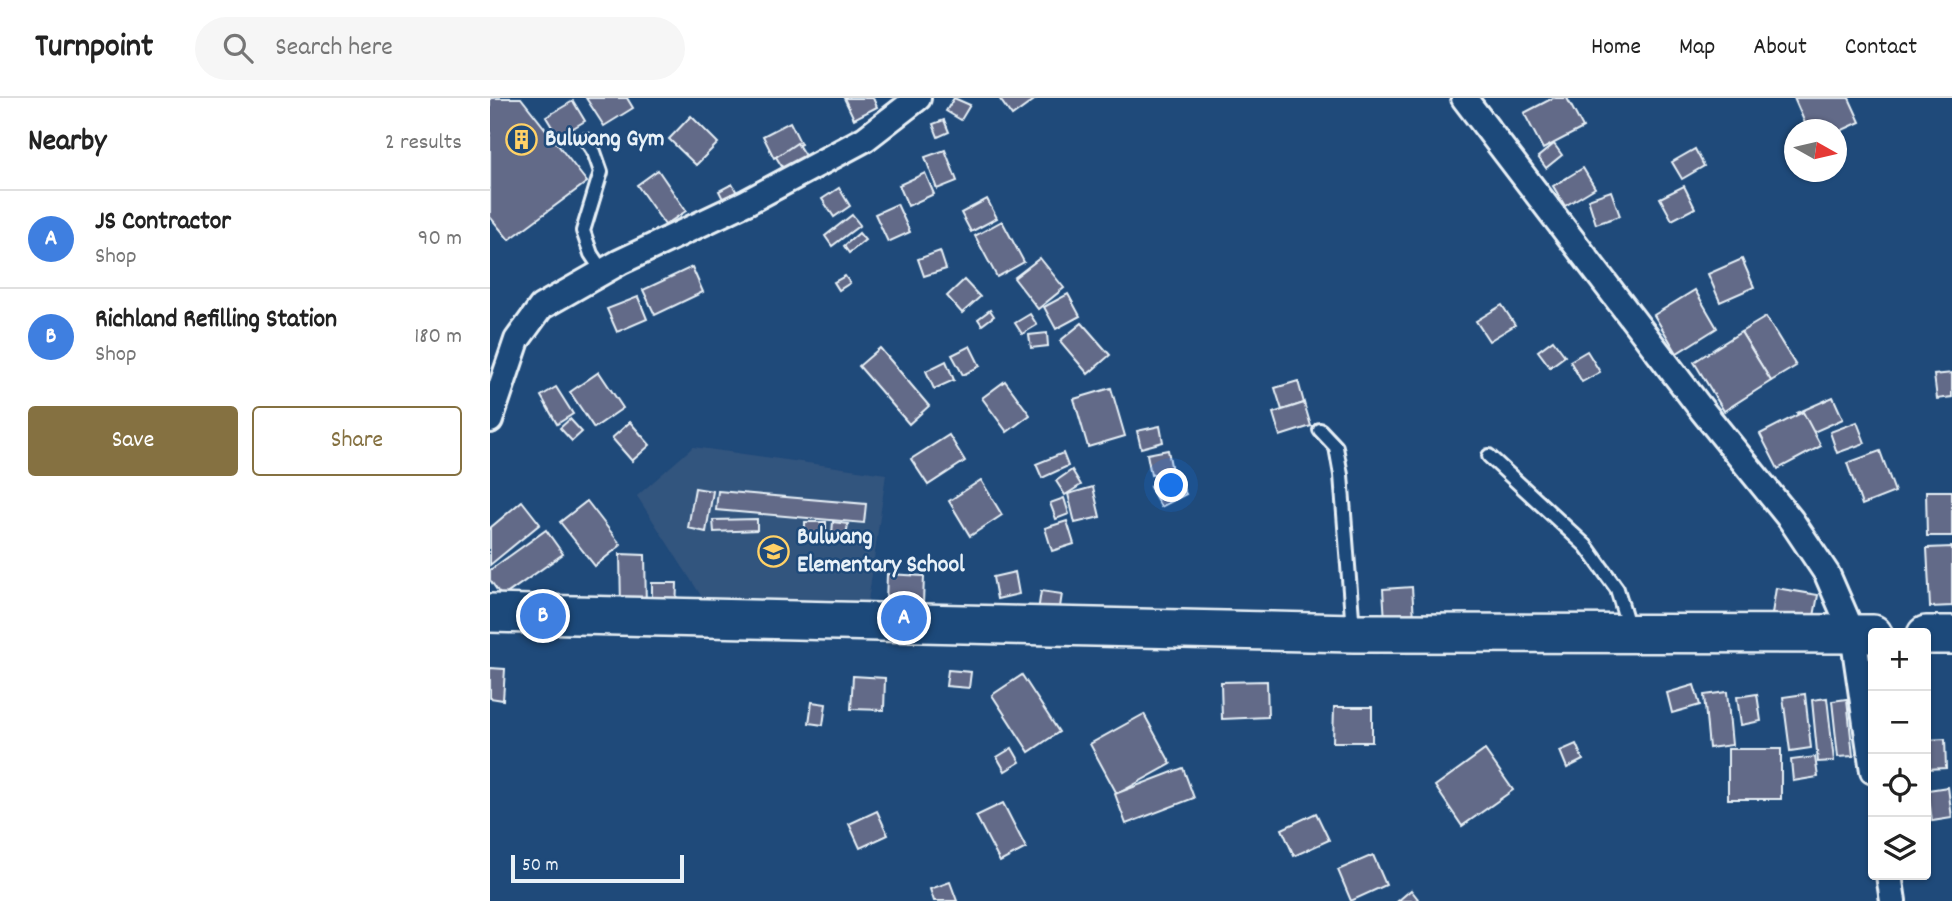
<!DOCTYPE html>
<html lang="en">
<head>
<meta charset="utf-8">
<style>
	:root { --surface:#fff; --page:#f6f6f6; --text:#222; --muted:#767676; --line:#e0e0e0; --accent:#857141 }
	body { margin:0; font-family:Dekko,sans-serif; background:var(--page); color:var(--text) }
	.controls { position:absolute; right:21px; bottom:21px; display:grid; overflow:hidden; border-radius:7px; box-shadow:0 2px 5px #0004 }
	.controls button { width:63px; height:63px; display:grid; place-items:center; padding:0; border:0; border-bottom:2px solid var(--line); background:var(--surface); color:var(--text); font:35px sans-serif }
	.compass { position:absolute; left:1294px; top:21px; width:63px; height:63px; border-radius:50%; background:var(--surface); box-shadow:0 2px 5px #0004; rotate:98deg }
	.scale { position:absolute; left:21px; bottom:18px; width:173px; box-sizing:border-box; padding-left:7px; border:4px solid #e8f1f8; border-top:0; font-size:19px; line-height:24px; white-space:nowrap; color:#e8f1f8; -webkit-text-stroke:5px #1f4a7a; paint-order:stroke }
	.you { position:absolute; left:682px; top:388px; width:24px; height:24px; margin:-18px; border:5px solid #fff; border-radius:50%; background:#1a73e8; box-shadow:0 0 0 10px #1a73e833 }
	.badge { display:grid; place-items:center; width:46px; height:46px; border-radius:50%; background:var(--accent); color:#fff; font-size:23px; font-weight:700 }
	.pin { position:absolute; translate:-50% -50%; border:4px solid #fff; box-shadow:0 2px 7px #0006 }
	.list { margin:0; padding:0; list-style:none }
	h2 { display:flex; justify-content:space-between; align-items:center; height:91px; margin:0; padding:0 28px; font-size:30px }
	h2 small { font-size:23px; font-weight:400; color:var(--muted) }
	.list li { display:grid; grid-template-columns:46px 1fr auto; gap:21px; align-items:center; box-sizing:border-box; height:98px; padding:0 28px; border-top:2px solid var(--line) }
	.list b { display:block; font-size:26px; white-space:nowrap }
	.list p { margin:0; font-size:23px; white-space:nowrap; color:var(--muted) }
	.list em { font-size:23px; font-style:normal; color:var(--muted) }
	.actions { display:flex; gap:14px; padding:21px 28px }
	.actions a { flex:1; padding:16px 0; border:2px solid var(--accent); border-radius:7px; text-align:center; font-size:24px; color:var(--accent) }
	.actions .main { background:var(--accent); color:#fff }
	.icon { flex:none; width:38px; height:38px; fill:none; stroke:currentColor; stroke-width:2; stroke-linecap:round; stroke-linejoin:round }
	.map { position:relative; flex:none; width:1462px; height:803px; overflow:hidden }
	header { display:flex; align-items:center; gap:42px; box-sizing:border-box; height:98px; padding:0 35px; background:var(--surface); border-bottom:2px solid var(--line) }
	header strong { font-size:33px }
	nav { display:flex; gap:38px; margin-inline-start:auto; font-size:24px }
	.search { width:490px; height:63px; background:var(--page); display:flex; align-items:center; gap:18px; box-sizing:border-box; padding:0 24px; border-radius:38px; color:var(--muted); font-size:26px }
	main { display:flex }
	aside { flex:1; background:var(--surface) }
	.map>svg:first-child { display:block }
	.built { fill:#33547e }
	.building { fill:#626a88; stroke:#e8f1f8; stroke-width:2 }
	.lines { fill:none; stroke-linecap:round; stroke-linejoin:round }
	.lane-casing { stroke:#e8f1f8; stroke-width:18 }
	.street-casing { stroke:#e8f1f8; stroke-width:30 }
	.secondary-casing { stroke:#e8f1f8; stroke-width:42 }
	.lane { stroke:#1f4a7a; stroke-width:12 }
	.street { stroke:#1f4a7a; stroke-width:24 }
	.secondary { stroke:#1f4a7a; stroke-width:37 }
	.labels { text-anchor:middle; dominant-baseline:central; stroke-width:5; stroke-linejoin:round; paint-order:stroke }
	.poi-label { font-size:24px; font-weight:bold; fill:#e8f1f8; stroke:#1f4a7a; text-anchor:start }
</style>
</head>
<body>
<header>
<strong>Turnpoint</strong>
<div class="search"><svg class="icon" aria-label="search" viewBox="0 0 24 24"><circle cx="10" cy="10" r="6"/><path d="M15 15l6 6"/></svg>Search here</div>
<nav><a>Home</a><a>Map</a><a>About</a><a>Contact</a></nav>
</header>
<main>
<aside>
<h2>Nearby<small>2 results</small></h2>
<ul class="list">
<li><span class="badge" style="background:#3f7fe0">A</span><div><b>JS Contractor</b><p>Shop</p></div><em>90 m</em></li>
<li><span class="badge" style="background:#3f7fe0">B</span><div><b>Richland Refilling Station</b><p>Shop</p></div><em>180 m</em></li>
</ul>
<div class="actions"><a class="main">Save</a><a>Share</a></div>
</aside>
<div class="map">
<svg width="1462" height="803" viewBox="0 0 1462 803">
	<rect width="100%" height="100%" fill="#1f4a7a"/>
	<filter id="ink" filterUnits="userSpaceOnUse"><feTurbulence type="fractalNoise" baseFrequency=".0143" numOctaves="2"/><feDisplacementMap in="SourceGraphic" scale="14" xChannelSelector="R" yChannelSelector="G"/><feConvolveMatrix kernelMatrix="1 2 1 2 8 2 1 2 1" color-interpolation-filters="sRGB"/></filter>
	<g filter="url(#ink)">
		<path class="built" d="M203,349L396,376L376,518L219,510L147,398Z"/>
		<g class="building">
			<path d="M0,0H31L97,84L19,142L0,119Z"/>
			<path d="M96,0H137L143,10L114,28Z"/>
			<path d="M354,0H383L387,9L364,21Z"/>
			<path d="M464,0L480,7L471,22L456,13Z"/>
			<path d="M509,0H547L522,18Z"/>
			<path d="M1063,0H1077L1093,30L1053,51L1034,15Z"/>
			<path d="M1304,0H1359L1370,24L1346,35V32H1318Z"/>
			<path d="M83,3L95,23L68,39L56,19Z"/>
			<path d="M201,18L228,45L206,67L179,41Z"/>
			<path d="M454,22L459,34L448,39L443,26Z"/>
			<path d="M300,24L311,46L284,60L273,38Z"/>
			<path d="M307,45L319,64L298,78L286,59Z"/>
			<path d="M1064,46L1072,57L1056,70L1048,59Z"/>
			<path d="M1205,51L1214,68L1192,81L1182,64Z"/>
			<path d="M455,52L467,83L447,91L435,59Z"/>
			<path d="M1093,70L1105,90L1075,108L1063,88Z"/>
			<path d="M168,72L196,113L175,127L147,87Z"/>
			<path d="M435,75L444,96L418,108L409,87Z"/>
			<path d="M242,86L249,98L235,105L229,93Z"/>
			<path d="M1194,88L1205,110L1182,122L1170,100Z"/>
			<path d="M349,90L360,108L344,119L332,101Z"/>
			<path d="M1121,93L1130,118L1106,126L1098,101Z"/>
			<path d="M497,101L507,120L481,134L471,115Z"/>
			<path d="M407,106L420,134L398,144L385,116Z"/>
			<path d="M362,117L370,127L342,148L335,138Z"/>
			<path d="M512,123L534,164L507,179L485,138Z"/>
			<path d="M369,135L375,142L359,155L354,148Z"/>
			<path d="M450,153L456,171L434,178L428,161Z"/>
			<path d="M550,160L574,190L548,211L524,180Z"/>
			<path d="M1252,161L1264,189L1230,204L1218,176Z"/>
			<path d="M202,169L213,194L165,217L153,192Z"/>
			<path d="M355,178L360,185L349,192L344,184Z"/>
			<path d="M474,182L490,199L472,215L457,198Z"/>
			<path d="M1205,192L1227,230L1187,255L1164,217Z"/>
			<path d="M578,196L590,218L566,231L554,209Z"/>
			<path d="M148,199L157,221L127,234L117,211Z"/>
			<path d="M1012,207L1025,227L999,243L986,223Z"/>
			<path d="M500,212L504,218L492,227L488,221Z"/>
			<path d="M540,216L547,227L532,236L525,225Z"/>
			<path d="M1276,219L1306,268L1281,283L1251,234Z"/>
			<path d="M592,225L620,257L598,276L570,243Z"/>
			<path d="M1251,234L1281,283L1234,313L1204,264Z"/>
			<path d="M557,235L558,248L541,250L539,237Z"/>
			<path d="M1063,242L1075,258L1060,269L1048,253Z"/>
			<path d="M480,248L490,268L473,277L462,257Z"/>
			<path d="M390,250L439,308L419,326L369,268Z"/>
			<path d="M1097,253L1110,274L1092,284L1080,263Z"/>
			<path d="M456,263L464,282L444,291L436,273Z"/>
			<path d="M109,274L133,310L104,330L80,294Z"/>
			<path d="M1462,275V299L1447,301L1444,277Z"/>
			<path d="M515,283L540,317L517,334L492,300Z"/>
			<path d="M808,283L814,305L792,312L785,290Z"/>
			<path d="M66,289L83,316L67,326L51,298Z"/>
			<path d="M621,290L635,338L598,349L584,301Z"/>
			<path d="M1343,299L1353,321L1317,337L1307,315Z"/>
			<path d="M814,305L821,328L790,338L783,315Z"/>
			<path d="M1313,314L1331,348L1288,371L1270,336Z"/>
			<path d="M80,321L92,334L82,343L70,330Z"/>
			<path d="M140,324L160,347L142,363L122,340Z"/>
			<path d="M1367,324L1375,345L1347,355L1340,334Z"/>
			<path d="M670,328L673,344L651,350L647,333Z"/>
			<path d="M459,337L475,363L438,387L421,361Z"/>
			<path d="M678,352L682,373L661,377L657,356Z"/>
			<path d="M1390,353L1405,394L1372,407L1357,365Z"/>
			<path d="M573,355L578,368L552,380L546,366Z"/>
			<path d="M582,372L591,387L575,397L566,383Z"/>
			<path d="M685,376L696,396L671,409L660,389Z"/>
			<path d="M491,382L512,417L480,438L459,403Z"/>
			<path d="M603,389L610,419L585,425L578,396Z"/>
			<path d="M205,390L223,393L216,434L198,430Z"/>
			<path d="M228,393L376,406L374,425L226,412Z"/>
			<path d="M1436,393H1462V438H1437Z"/>
			<path d="M574,400L579,416L566,421L560,405Z"/>
			<path d="M32,403L50,426L0,467V430Z"/>
			<path d="M97,403L131,447L105,468L70,424Z"/>
			<path d="M267,421V432L224,434L223,422Z"/>
			<path d="M577,423L584,446L562,453L555,430Z"/>
			<rect x="315" y="424" width="21" height="11"/>
			<path d="M343,424L358,426L356,438L342,436Z"/>
			<path d="M56,432L73,456L12,499L0,482V472Z"/>
			<path d="M1462,449V508L1440,509L1437,450Z"/>
			<path d="M130,456L155,457L156,508L131,509Z"/>
			<path d="M525,474L529,496L507,501L503,479Z"/>
			<path d="M397,476L434,478L433,506L396,504Z"/>
			<path d="M162,485H187L186,516H162Z"/>
			<path d="M922,489L924,521L895,523L893,491Z"/>
			<path d="M1286,490L1328,497L1322,529L1281,522Z"/>
			<path d="M551,493L572,496L568,522L547,520Z"/>
			<path d="M0,570L15,571L13,602L0,600Z"/>
			<path d="M458,572L481,574L479,590L456,588Z"/>
			<path d="M532,577L569,634L539,654L502,597Z"/>
			<path d="M363,578L395,580L394,612L361,611Z"/>
			<path d="M777,583L778,619L732,621L731,584Z"/>
			<path d="M1204,587L1210,607L1182,615L1177,595Z"/>
			<path d="M1237,594L1242,647L1219,650L1214,597Z"/>
			<path d="M1267,596L1271,623L1251,627L1247,599Z"/>
			<path d="M1315,596L1321,650L1300,653L1293,599Z"/>
			<path d="M1337,600L1344,663L1328,664L1322,602Z"/>
			<path d="M1357,601L1363,658L1348,659L1342,603Z"/>
			<path d="M322,604L336,606L333,627L319,625Z"/>
			<path d="M844,609H882V644H843Z"/>
			<path d="M654,616L681,666L627,696L600,646Z"/>
			<path d="M1455,641L1456,670L1436,671V642Z"/>
			<path d="M1086,646L1093,662L1077,670L1070,653Z"/>
			<path d="M522,650L530,664L515,673L507,659Z"/>
			<rect x="1238" y="651" width="53" height="50"/>
			<path d="M995,652L1023,692L972,728L945,688Z"/>
			<path d="M1325,659L1328,679L1303,683L1301,662Z"/>
			<path d="M693,670L704,700L636,726L625,696Z"/>
			<path d="M1458,689L1462,720L1442,723L1438,692Z"/>
			<path d="M513,705L536,750L510,764L486,718Z"/>
			<path d="M387,713L398,737L370,750L359,726Z"/>
			<path d="M826,715L839,742L804,758L792,731Z"/>
			<path d="M883,757L896,787L861,803L848,772Z"/>
			<path d="M460,784L467,803H444L440,791Z"/>
			<path d="M921,792L928,801L926,803H908Z"/>
		</g>
		<g class="lines">
			<defs>
				<g id="lane">
					<path d="M96,42L104,54L111,74L93,133L101,156L113,174"/>
					<path d="M830,332L846,349L851,377L863,532"/>
					<path d="M999,358L1096,448L1127,491L1139,531"/>
				</g>
				<g id="street">
					<path d="M974,0L1212,312L1301,422L1337,476L1363,536L1383,673"/>
					<path d="M0,322L27,242L51,209L130,164L257,104L375,41L428,0"/>
					<path d="M1399,777L1403,803"/>
				</g>
				<g id="secondary">
					<path d="M0,515L864,535L1383,536"/>
					<path d="M1436,537H1462"/>
				</g>
			</defs>
			<use href="#lane" class="lane-casing"/>
			<use href="#street" class="street-casing"/>
			<use href="#secondary" class="secondary-casing"/>
			<use href="#lane" class="lane"/>
			<use href="#street" class="street"/>
			<use href="#secondary" class="secondary"/>
		</g>
	</g>
	<defs>
		<symbol id="building-ring" viewBox="-11 -11 22 22"><circle r="9.5" fill="#1f4a7a" stroke="#ffd166" stroke-width="1.5"/><path d="M-4-6H4V6H1V3H-1V6H-4ZM-2.5-4.3h1.7v1.8h-1.7ZM.8-4.3h1.7v1.8H.8ZM-2.5-1h1.7V.8h-1.7ZM.8-1h1.7V.8H.8Z" fill="#ffd166"/></symbol>
		<symbol id="school-ring" viewBox="-11 -11 22 22"><circle r="9.5" fill="#1f4a7a" stroke="#ffd166" stroke-width="1.5"/><path d="M0-5L7-2L0 1L-7-2ZM-4 1L0 2.5L4 1V4Q0 6-4 4Z" fill="#ffd166"/></symbol>
	</defs>
	<g fill-rule="evenodd">
		<use href="#building-ring" x="14" y="24" width="35" height="35"/>
		<use href="#school-ring" x="266" y="436" width="35" height="35"/>
	</g>
	<g class="labels">
		<g class="poi-label">
			<text x="55" y="42">Bulwang Gym</text>
			<text x="307" y="440">Bulwang<tspan x="307" dy="28">Elementary School</tspan></text>
		</g>
	</g>
</svg>
<div class="controls">
<button>+</button>
<button>−</button>
<button><svg class="icon" aria-label="locate" viewBox="0 0 24 24"><circle cx="12" cy="12" r="6"/><path d="M12 2v4M12 18v4M2 12h4M18 12h4"/></svg></button>
<button><svg class="icon" aria-label="layers" viewBox="0 0 24 24"><path d="M12 4l9 5-9 5-9-5zM3 14l9 5 9-5"/></svg></button>
</div>
<svg class="compass" viewBox="-18 -18 36 36"><path d="M0-13l5 13h-10z" fill="#e53935"/><path d="M0 13l5-13h-10z" fill="#767676"/></svg>
<div class="scale">50 m</div>
<div class="you"></div>
<div class="pin badge" style="left:414px;top:520px;background:#3f7fe0">A</div>
<div class="pin badge" style="left:53px;top:518px;background:#3f7fe0">B</div>
</div>
</main>
</body>
</html>
